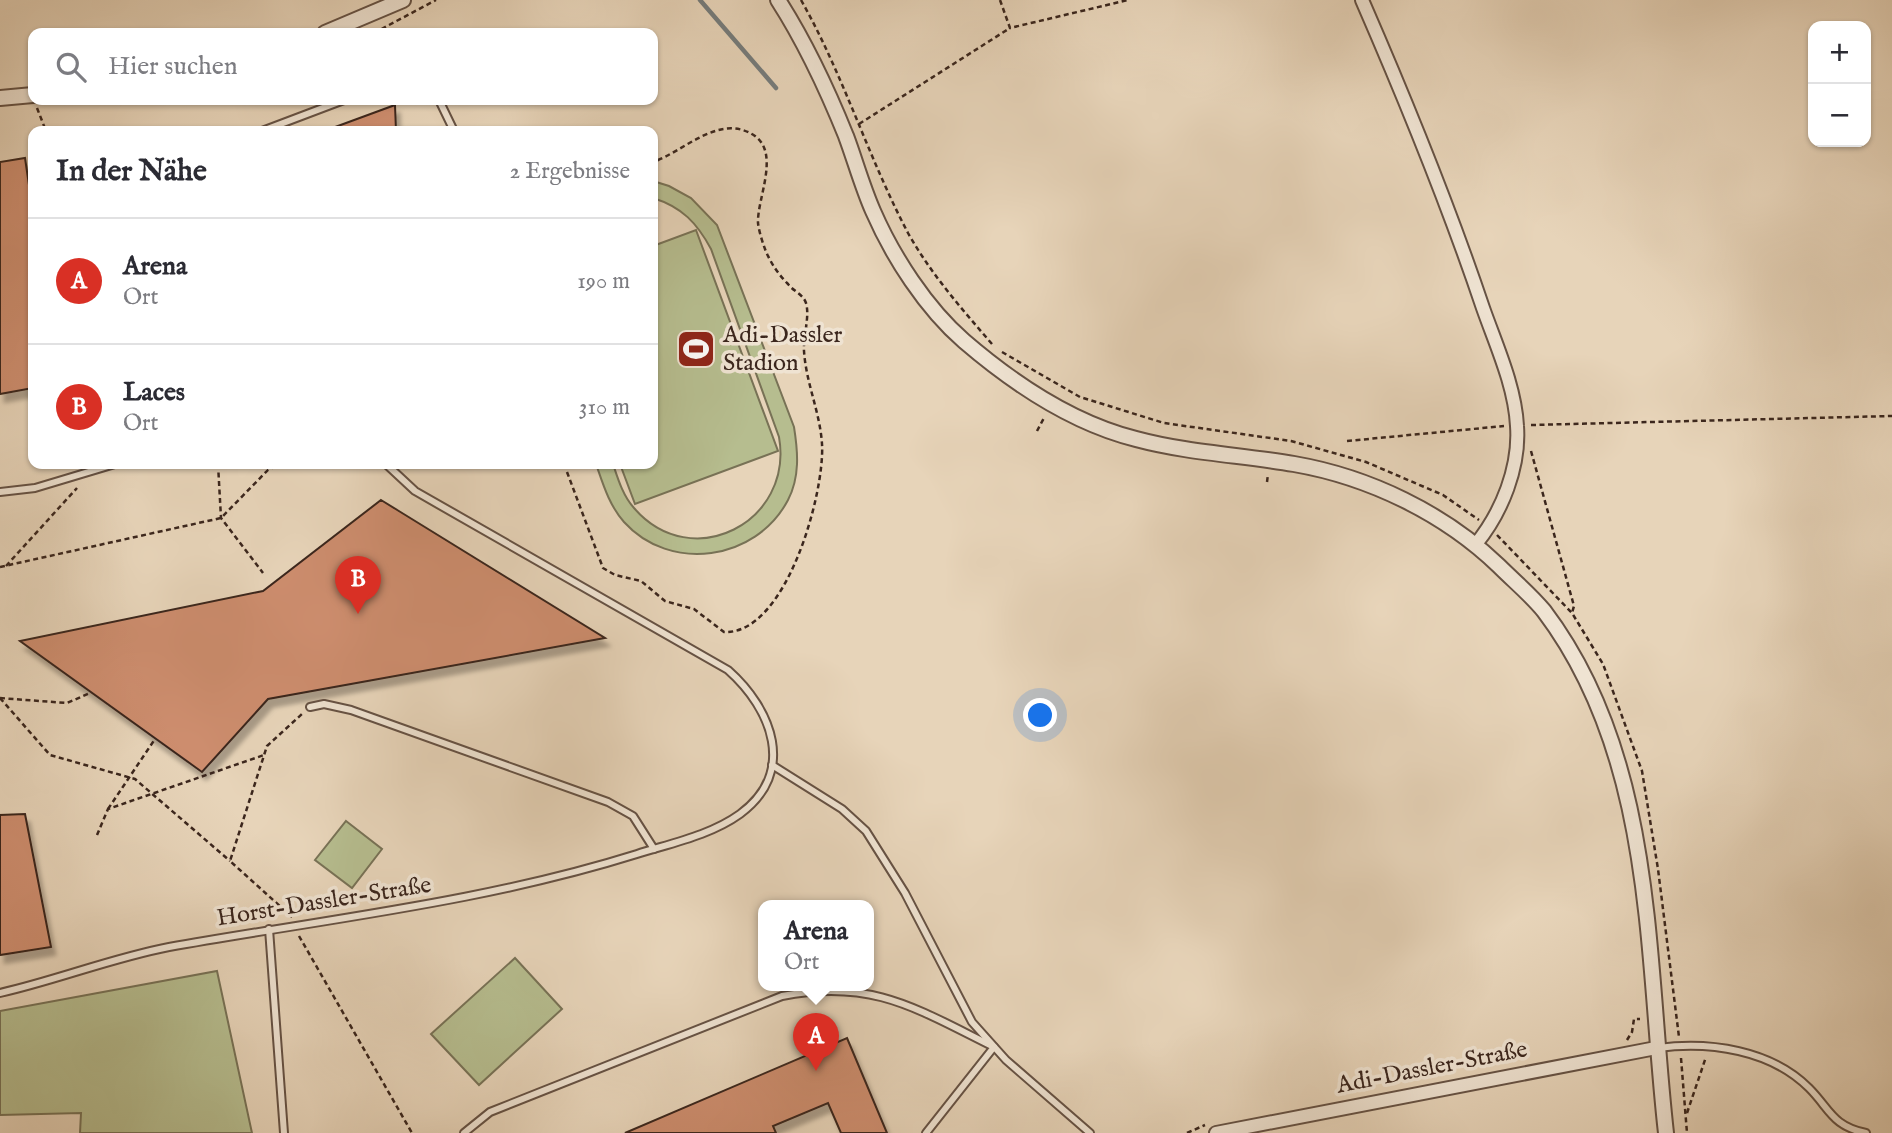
<!DOCTYPE html>
<html lang="de">
<head>
<meta charset="utf-8">
<style>
	:root { --surface:#fff; --page:#f2f2f3; --text:#2b2b33; --muted:#7c7c81; --line:#e1e1e2; --accent:#d93025 }
	body { margin:0; font-family:"IM FELL English",serif; background:var(--page); color:var(--text) }
	.controls { position:absolute; right:21px; top:21px; display:grid; overflow:hidden; border-radius:14px; box-shadow:0 2px 5px #0004 }
	.controls button { width:63px; height:63px; display:grid; place-items:center; padding:0; border:0; border-bottom:2px solid var(--line); background:var(--surface); color:var(--text); font:35px sans-serif }
	.you { position:absolute; left:1041px; top:716px; width:24px; height:24px; margin:-18px; border:5px solid #fff; border-radius:50%; background:#1a73e8; box-shadow:0 0 0 10px #1a73e833 }
	.badge { display:grid; place-items:center; width:46px; height:46px; border-radius:50%; background:var(--accent); color:#fff; font-size:23px; font-weight:700 }
	.pin { position:absolute; translate:-50% -58px; filter:drop-shadow(0 2px 4px #0008) }
	.pin::after { content:''; position:absolute; top:37px; width:24px; height:21px; background:inherit; clip-path:polygon(0 0,100% 0,50% 100%) }
	.popup { position:absolute; left:758px; top:900px; width:116px; height:91px; box-sizing:border-box; display:grid; place-content:center; border-radius:14px; background:var(--surface); filter:drop-shadow(0 2px 5px #0005); font-size:23px; white-space:nowrap; color:var(--muted) }
	.popup b { font-size:26px; color:var(--text) }
	.popup::after { content:''; position:absolute; left:50%; top:100%; margin-left:-14px; border:14px solid transparent; border-top-color:var(--surface) }
	.list { margin:0; padding:0; list-style:none }
	h2 { display:flex; justify-content:space-between; align-items:center; height:91px; margin:0; padding:0 28px; font-size:30px }
	h2 small { font-size:23px; font-weight:400; color:var(--muted) }
	.list li { display:grid; grid-template-columns:46px 1fr auto; gap:21px; align-items:center; box-sizing:border-box; height:126px; padding:0 28px; border-top:2px solid var(--line) }
	.list b { display:block; font-size:26px; white-space:nowrap }
	.list p { margin:0; font-size:23px; white-space:nowrap; color:var(--muted) }
	.list em { font-size:23px; font-style:normal; color:var(--muted) }
	.icon { flex:none; width:38px; height:38px; fill:none; stroke:currentColor; stroke-width:2; stroke-linecap:round; stroke-linejoin:round }
	.map { position:relative; flex:none; width:1892px; height:1133px; overflow:hidden }
	.search { position:absolute; background:var(--surface); box-shadow:0 2px 5px #0004; left:28px; top:28px; width:630px; height:77px; display:flex; align-items:center; gap:18px; box-sizing:border-box; padding:0 24px; border-radius:14px; color:var(--muted); font-size:26px }
	.panel { position:absolute; background:var(--surface); box-shadow:0 2px 5px #0004; left:28px; top:126px; width:630px; height:343px; border-radius:14px }
	.map>svg:first-child { display:block }
	.green { fill:#b6bd8f; stroke:#787256; stroke-width:2 }
	.lines { fill:none; stroke-linecap:round; stroke-linejoin:round }
	.stream { stroke:#757c7c; stroke-width:4.5 }
	.building { fill:#cd8d6e; stroke:#3b261d; stroke-width:2; filter:url(#shadow) }
	.service-casing { stroke:#665244; stroke-width:10 }
	.minor-casing { stroke:#665244; stroke-width:16 }
	.tertiary-casing { stroke:#665244; stroke-width:18 }
	.path { stroke:#3b261d; stroke-width:2.5; stroke-dasharray:5 3.5; stroke-linecap:butt }
	.service { stroke:#efe3d2; stroke-width:6 }
	.minor { stroke:#efe3d2; stroke-width:12 }
	.tertiary { stroke:#efe3d2; stroke-width:14 }
	.labels { text-anchor:middle; dominant-baseline:central; stroke-width:7; stroke-linejoin:round; paint-order:stroke }
	.poi-label { font-size:24px; fill:#3b261d; stroke:#efe3d2; text-anchor:start }
	.street-label { font-size:24px; fill:#3b261d; stroke:#efe3d2 }
</style>
</head>
<body>
<div class="map">
<svg width="1892" height="1133" viewBox="0 0 1892 1133">
	<defs>
		<filter id="shadow"><feDropShadow dx="4.5" dy="8" stdDeviation="2" flood-color="#0004"/></filter>
	</defs>
	<rect width="100%" height="100%" fill="#e7d4b9"/>
	<filter id="stains"><feTurbulence type="fractalNoise" baseFrequency=".00286" numOctaves="4"/><feColorMatrix values="0 0 0 0 .2 0 0 0 0 .09 0 0 0 0 .02 0 0 0 .5 -.17"/></filter>
	<radialGradient id="worn" r=".72"><stop offset=".6" stop-color="#630" stop-opacity="0"/><stop offset="1" stop-color="#630" stop-opacity=".3"/></radialGradient>
	<g class="green">
		<path d="M653,181L669,186L691,198L717,225L794,427C798,452 800,477 788,500C756,561 670,573 624,522C609,505 603,484 596,464H613C618,479 623,496 634,508C692,575 794,522 779,437L711,249C697,223 682,207 653,198Z"/>
		<path d="M696,230L778,451L635,504L620,464H653V246Z"/>
		<path d="M346,821L382,849L352,888L315,860Z"/>
		<path d="M515,958L562,1009L479,1085L431,1034Z"/>
		<path d="M217,971L252,1133H80L81,1113L0,1115V1011Z"/>
	</g>
	<g class="lines">
		<path class="stream" d="M700,0L776,88"/>
	</g>
	<g class="building">
		<path d="M395,105L396,131H327V130Z"/>
		<path d="M25,158L33,212V388L0,394V162Z"/>
		<path d="M381,500L605,638L268,699L202,772L20,641L263,591Z"/>
		<path d="M25,814L51,947L0,955V815Z"/>
		<path d="M847,1038L887,1133H841L828,1103L773,1126L776,1133H625Z"/>
	</g>
	<g class="lines">
		<defs>
			<g id="service">
				<path d="M439,100L454,131"/>
				<path d="M262,131L344,100"/>
				<path d="M0,492L35,488L115,464"/>
				<path d="M310,707L324,704L351,710L608,802L633,816L654,849"/>
				<path d="M772,765L842,809L866,831L905,893L972,1022L1006,1060L1090,1133"/>
				<path d="M269,929L284,1133"/>
				<path d="M0,993C57,980 112,958 169,947C326,919 484,902 637,854C672,843 711,835 740,814C797,772 772,709 728,670L415,491L386,464"/>
				<path d="M1658,1048C1710,1041 1771,1050 1809,1088C1830,1109 1832,1126 1866,1133"/>
				<path d="M464,1133L490,1112L782,996C872,978 917,1009 994,1047L926,1133"/>
			</g>
			<g id="minor">
				<path d="M1362,0C1406,101 1448,204 1483,308C1496,345 1515,386 1517,426C1520,467 1502,512 1476,544"/>
				<path d="M1216,1133L1656,1048"/>
			</g>
			<g id="tertiary">
				<path d="M778,0C805,42 827,89 846,136C855,160 862,186 873,211C893,257 926,308 964,341C1014,384 1072,423 1136,439C1188,453 1242,455 1294,464C1369,477 1444,513 1499,566C1514,581 1531,595 1544,611C1656,759 1646,957 1666,1133"/>
				<path d="M325,33L403,0"/>
				<path d="M0,98L33,95"/>
			</g>
		</defs>
		<use href="#service" class="service-casing"/>
		<use href="#minor" class="minor-casing"/>
		<use href="#tertiary" class="tertiary-casing"/>
		<g class="path">
			<path d="M801,0C843,74 868,157 908,233C931,274 961,308 992,344"/>
			<path d="M1000,0L1010,28L1128,0"/>
			<path d="M374,33L436,0"/>
			<path d="M43,103L68,100"/>
			<path d="M37,108L46,131"/>
			<path d="M859,124L1010,28"/>
			<path d="M1002,352L1080,397L1164,423L1291,441L1366,462L1443,495L1479,520"/>
			<path d="M1531,425L1892,416"/>
			<path d="M1037,431L1045,416"/>
			<path d="M1347,441L1504,426"/>
			<path d="M1531,451L1574,606L1572,613"/>
			<path d="M218,464L221,518L263,573"/>
			<path d="M564,464L603,568L615,575L641,581L665,601L694,609L724,632C786,635 825,493 822,444C820,412 806,383 804,351C803,336 810,317 806,303C803,294 793,291 788,284C778,274 770,262 765,249C762,241 759,231 758,223C757,199 780,154 755,136C720,112 685,151 653,162"/>
			<path d="M1267,482L1268,474"/>
			<path d="M1497,535L1572,613L1603,664L1642,771L1658,869L1679,1037"/>
			<path d="M6,566L77,488"/>
			<path d="M0,567L221,518L268,470L279,464"/>
			<path d="M0,698L50,755L135,779L230,861"/>
			<path d="M0,698L67,703L90,693"/>
			<path d="M108,809L155,739"/>
			<path d="M97,835L108,809L264,755"/>
			<path d="M292,917L230,861L267,746L302,714"/>
			<path d="M299,936L412,1133"/>
			<path d="M1627,1040L1632,1032L1634,1019H1640"/>
			<path d="M1681,1058L1687,1133"/>
			<path d="M1687,1113L1706,1057"/>
			<path d="M1187,1133L1205,1125"/>
		</g>
		<use href="#service" class="service"/>
		<use href="#minor" class="minor"/>
		<use href="#tertiary" class="tertiary"/>
	</g>
	<defs>
		<symbol id="stadium-square" viewBox="-11 -11 22 22"><rect x="-9" y="-9" width="18" height="18" rx="4" fill="#8f2418" stroke="#efe3d2"/><path d="M0-5a6.5 5 0 1 0 0 10a6.5 5 0 1 0 0-10ZM-3.5-1.8h7v3.6h-7Z" fill="#fff"/></symbol>
	</defs>
	<g fill-rule="evenodd">
		<use href="#stadium-square" x="674" y="327" width="44" height="44"/>
	</g>
	<g class="labels">
		<g class="poi-label">
			<text x="723" y="335">Adi-Dassler<tspan x="723" dy="28">Stadion</tspan></text>
		</g>
		<g class="street-label">
			<text transform="translate(324 902) rotate(-9)">Horst-Dassler-Straße</text>
			<text transform="translate(1432 1068) rotate(-11)">Adi-Dassler-Straße</text>
		</g>
	</g>
	<rect width="100%" height="100%" filter="url(#stains)"/>
	<rect width="100%" height="100%" fill="url(#worn)"/>
</svg>
<div class="controls">
<button>+</button>
<button>−</button>
</div>
<div class="you"></div>
<div class="pin badge" style="left:816px;top:1071px">A</div>
<div class="popup"><b>Arena</b>Ort</div>
<div class="pin badge" style="left:358px;top:614px">B</div>
<div class="search"><svg class="icon" aria-label="search" viewBox="0 0 24 24"><circle cx="10" cy="10" r="6"/><path d="M15 15l6 6"/></svg>Hier suchen</div>
<section class="panel">
<h2>In der Nähe<small>2 Ergebnisse</small></h2>
<ul class="list">
<li><span class="badge">A</span><div><b>Arena</b><p>Ort</p></div><em>190 m</em></li>
<li><span class="badge">B</span><div><b>Laces</b><p>Ort</p></div><em>310 m</em></li>
</ul>
</section>
</div>
</body>
</html>
